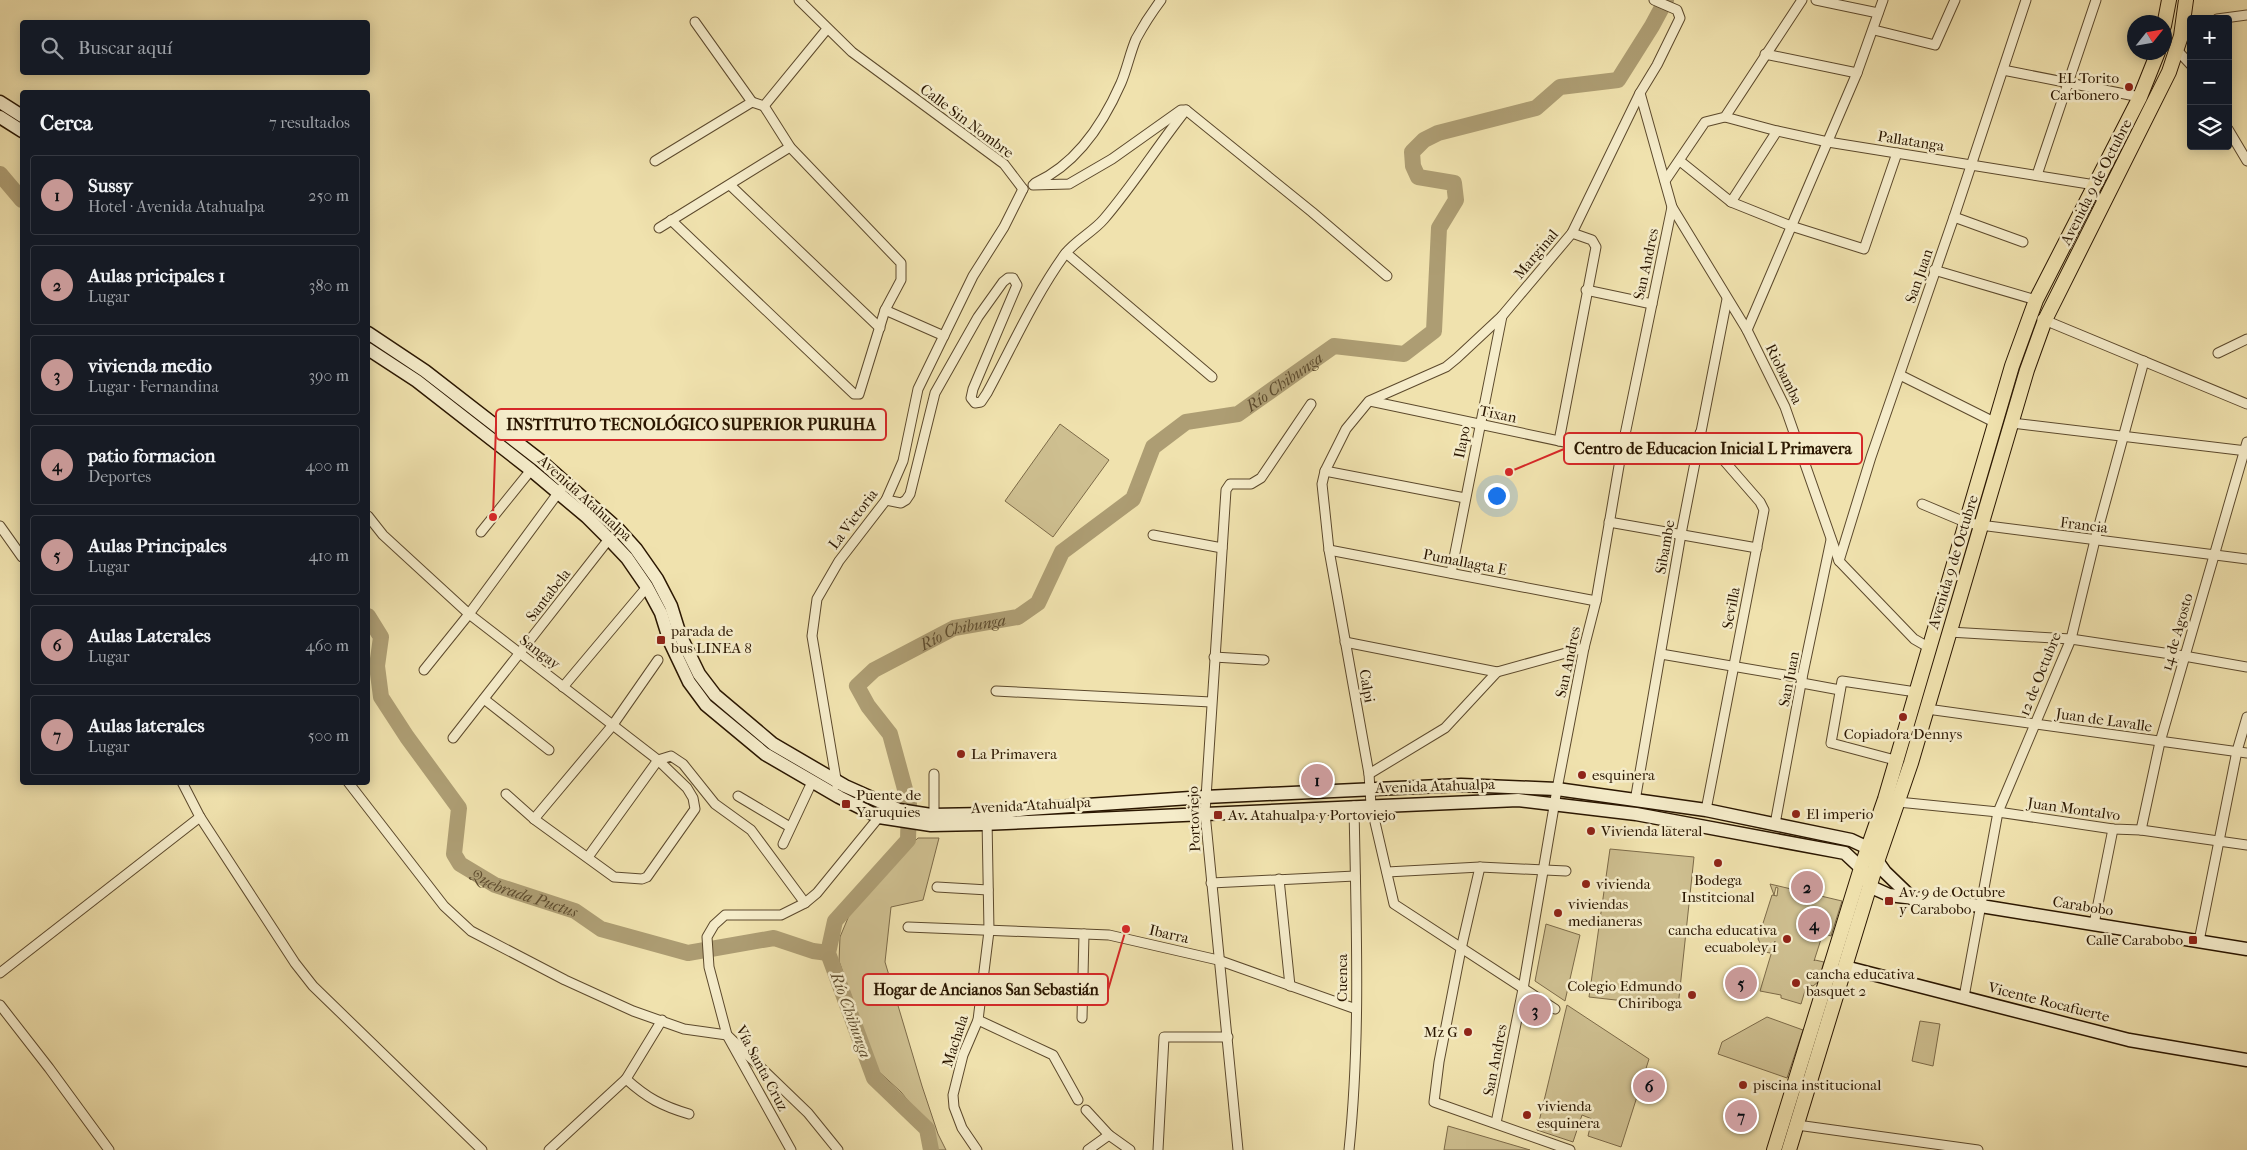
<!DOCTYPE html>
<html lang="es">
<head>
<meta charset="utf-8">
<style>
	:root { --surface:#171b24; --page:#242831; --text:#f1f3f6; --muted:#9ea1a6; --line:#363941; --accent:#c59692 }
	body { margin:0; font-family:"IM FELL French Canon",serif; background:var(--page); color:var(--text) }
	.controls { position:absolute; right:15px; top:15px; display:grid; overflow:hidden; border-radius:5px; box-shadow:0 2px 12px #0003 }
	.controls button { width:45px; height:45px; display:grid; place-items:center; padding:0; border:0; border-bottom:1px solid var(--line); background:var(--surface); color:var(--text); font:25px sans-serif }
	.compass { position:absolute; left:2127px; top:15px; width:45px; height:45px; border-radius:50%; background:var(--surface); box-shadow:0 2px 12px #0003; rotate:59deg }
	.you { position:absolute; left:1496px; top:495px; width:18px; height:18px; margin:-12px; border:4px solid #fff; border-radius:50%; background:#1a73e8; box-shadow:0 0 0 8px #1a73e833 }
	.badge { display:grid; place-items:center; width:32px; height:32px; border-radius:50%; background:var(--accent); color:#111; font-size:16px; font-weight:700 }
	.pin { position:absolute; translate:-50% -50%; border:2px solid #fff; box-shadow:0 1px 5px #0006 }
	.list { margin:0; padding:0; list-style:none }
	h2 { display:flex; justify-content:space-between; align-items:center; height:65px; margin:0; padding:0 20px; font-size:21px }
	h2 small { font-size:16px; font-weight:400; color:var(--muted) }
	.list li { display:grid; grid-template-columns:32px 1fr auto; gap:15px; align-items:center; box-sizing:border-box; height:80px; margin:0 10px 10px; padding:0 10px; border:1px solid var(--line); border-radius:5px }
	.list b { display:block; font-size:19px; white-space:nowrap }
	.list p { margin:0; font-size:16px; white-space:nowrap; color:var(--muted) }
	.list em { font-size:16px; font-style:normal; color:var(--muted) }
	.icon { flex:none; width:28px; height:28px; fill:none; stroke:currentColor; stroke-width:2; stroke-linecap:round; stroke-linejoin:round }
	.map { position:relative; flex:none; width:2247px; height:1150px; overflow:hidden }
	.search { position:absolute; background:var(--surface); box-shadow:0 2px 12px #0003; left:20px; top:20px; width:350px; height:55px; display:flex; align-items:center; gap:12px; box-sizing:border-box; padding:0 18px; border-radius:5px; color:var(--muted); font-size:19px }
	.panel { position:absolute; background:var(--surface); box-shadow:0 2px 12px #0003; left:20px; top:90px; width:350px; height:695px; border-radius:5px }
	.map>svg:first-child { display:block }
	.green { fill:#cebf90; stroke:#7c6a48 }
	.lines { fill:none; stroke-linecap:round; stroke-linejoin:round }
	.river { stroke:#ad9d73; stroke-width:16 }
	.minor-casing { stroke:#5c492c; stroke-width:11 }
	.secondary-casing { stroke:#2a1600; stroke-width:15 }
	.primary-casing { stroke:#2a1600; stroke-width:16 }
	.minor { stroke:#f5ecca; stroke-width:9 }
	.secondary { stroke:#f5ecca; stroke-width:12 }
	.primary { stroke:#f0e2ae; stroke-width:14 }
	.poi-dot { fill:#8f2418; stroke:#f5ecca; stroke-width:2 }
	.labels { text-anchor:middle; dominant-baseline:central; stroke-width:5; stroke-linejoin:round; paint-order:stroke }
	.poi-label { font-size:15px; fill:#2a1600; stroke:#f5ecca; text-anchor:start }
	.street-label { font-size:15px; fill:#2a1600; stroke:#f5ecca }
	.water-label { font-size:16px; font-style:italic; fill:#5e4c2e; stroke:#f5ecca }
	.leader { fill:none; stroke:#d62828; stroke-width:2 }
	.callout-dot { fill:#d62828; stroke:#f5ecca; stroke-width:2 }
	.callout { fill:#f5ecca; stroke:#d62828; stroke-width:2 }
	.callout-label { font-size:16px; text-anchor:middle; font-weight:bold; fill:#2a1600 }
</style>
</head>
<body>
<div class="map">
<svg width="2247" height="1150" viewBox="0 0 2247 1150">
	<rect width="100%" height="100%" fill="#f0e2ae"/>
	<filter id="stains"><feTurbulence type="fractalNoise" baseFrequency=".004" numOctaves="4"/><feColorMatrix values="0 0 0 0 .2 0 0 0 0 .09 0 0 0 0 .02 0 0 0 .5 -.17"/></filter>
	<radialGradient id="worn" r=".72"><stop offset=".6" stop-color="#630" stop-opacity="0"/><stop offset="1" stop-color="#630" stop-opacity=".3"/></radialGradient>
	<g class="green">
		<path d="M1060,424L1109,460L1053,537L1005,501Z"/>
		<path d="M918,838H939L923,900L891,907L885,962L922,1086L938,1134L946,1150H934L917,1112L901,1092L877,1070L839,961L840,937L853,906L885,870Z"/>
		<path d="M1610,849L1694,857L1678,1007L1589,997Z"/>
		<path d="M1770,884L1842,901L1831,936L1823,933L1814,961L1815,960L1824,962L1818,982L1813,986L1807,984L1801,1004L1781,998V995L1760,991L1775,941L1770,953L1761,951V945L1758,939L1772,895L1777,896L1778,888L1776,887L1774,895Z"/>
		<path d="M1546,924L1580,935L1565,1001L1535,981Z"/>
		<path d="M1567,1005L1649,1059L1621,1147L1588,1136L1592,1119L1582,1115L1573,1142L1537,1130Z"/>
		<path d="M1767,1017L1803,1030L1787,1078L1718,1054L1722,1042Z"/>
		<path d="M1920,1021L1940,1024L1933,1066L1912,1061Z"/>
		<path d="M1448,1126L1530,1150H1444Z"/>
	</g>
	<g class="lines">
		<g class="river">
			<path d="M0,174L22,200"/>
			<path id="s1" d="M368,616L381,637L377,666L381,697L407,737L459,808L454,854L460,864L495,885L575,911L601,929L688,953L774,938L813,951L828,953"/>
			<path id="s2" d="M931,1150L927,1129L874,1078L828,953L835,921L908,840L909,804L890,734L868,706L857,686L874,670L954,628L1018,617L1038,603L1062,552L1133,499L1153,447L1186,422L1238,414L1334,346L1404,354L1434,331L1439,228L1456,200L1454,183L1418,177L1413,166L1412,152L1424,140L1438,133L1536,108L1560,87L1618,80L1652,26L1666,0"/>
		</g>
		<defs>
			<g id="minor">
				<path d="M799,0L852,52L1004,164L1023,189"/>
				<path d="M1816,0L1878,13"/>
				<path d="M2217,19L2247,15"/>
				<path d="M695,22L752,102"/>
				<path d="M1874,30L1935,45L1955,0"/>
				<path d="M2177,50L2191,65"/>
				<path d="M1765,54L1857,73"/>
				<path d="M2003,70L2140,97"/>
				<path d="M1640,93L1672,207L1747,330L1785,407L1839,561L1914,639L1928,647"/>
				<path d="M1725,117L1777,131L1828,142L2095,185"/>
				<path d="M2228,129L2247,161"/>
				<path d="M655,161L752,102L764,106L827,29"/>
				<path d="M1680,161L1731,202L1791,226L1864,249L1897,153"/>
				<path d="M2037,175L2096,0"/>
				<path d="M1665,181L1705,122L1725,117L1802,0"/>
				<path d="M1035,183C1077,164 1103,124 1121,83C1127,69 1130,53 1136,39C1143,26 1152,12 1161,0"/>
				<path d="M730,185L880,328"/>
				<path d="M1033,185L1069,184L1112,159L1181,110H1186L1312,212L1387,276"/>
				<path d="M1731,202L1777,131"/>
				<path d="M1954,217L2023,242"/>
				<path d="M671,220L854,394H859L885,310L901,280V263L790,147L764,106"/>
				<path d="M659,228L790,147"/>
				<path d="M1066,253L1212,377"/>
				<path d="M1934,270L2036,300"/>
				<path d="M1586,290L1652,304"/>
				<path d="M885,310L944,336"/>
				<path d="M2042,319L2247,404"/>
				<path d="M1747,330L1857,73L1883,0"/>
				<path d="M2218,353L2247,339"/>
				<path d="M1900,375L1996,423"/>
				<path d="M1370,401L1621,454"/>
				<path d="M2012,423L2247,451"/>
				<path d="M1700,433L1760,502L1764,510L1706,810"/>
				<path d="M1559,441L1596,247L1592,240L1572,233"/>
				<path d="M1325,471L1465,498"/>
				<path d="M886,500L901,503L906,500L910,494L935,393L978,317L1003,282L1008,278H1013L1017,285L973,389L971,398L975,403L981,402L987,393C1012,347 1034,297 1065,254C1076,240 1093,232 1104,219C1134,184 1158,145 1186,110"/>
				<path d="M1922,504L1965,522L1980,525L2247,559"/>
				<path d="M368,516L383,535L469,614L658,760L687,788L693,798L695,809L647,877L642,879L614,877L534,819L506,794"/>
				<path d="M1609,522L1757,548"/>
				<path d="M0,526L22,557"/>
				<path d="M481,532L531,470"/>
				<path d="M1153,535L1222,548"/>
				<path d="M1329,550L1596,601"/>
				<path d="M1839,561L1871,457L1954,217L2026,0"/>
				<path d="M1451,573L1502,316"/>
				<path d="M1949,632L2071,639L2184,656L2247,667"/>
				<path d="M1345,642L1497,672L1584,648"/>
				<path d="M1661,654L1802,678"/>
				<path d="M1214,657L1264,660"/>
				<path d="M424,670L469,614L561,489"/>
				<path d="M1802,683L1840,690"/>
				<path d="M563,687L647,587"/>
				<path d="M996,691L1211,702"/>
				<path d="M484,699L549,750"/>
				<path d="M1927,709L2247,753"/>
				<path d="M453,738L609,539"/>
				<path d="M1895,760L1831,743L1842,681L1916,692"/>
				<path d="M934,774V815"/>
				<path d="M1369,774L1445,728L1497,672"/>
				<path d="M182,782L200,817L295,963L313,986L482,1150"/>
				<path d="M348,782L444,906L471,931L565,980L633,1011L684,1029L727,1035L808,1113L838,1150"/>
				<path d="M837,785L812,636L817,599L839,561L886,500L903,461L918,389L973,276L1004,227L1023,189"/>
				<path d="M738,796L790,827"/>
				<path d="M1635,801L1681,534L1727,299"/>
				<path d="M1898,802L1998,812L2113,829L2141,830L2247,845"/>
				<path d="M534,819L612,726L658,660"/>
				<path d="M1775,824L1802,678L1831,540"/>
				<path d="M2141,830L2160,742L2247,442"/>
				<path d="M783,844L812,782"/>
				<path d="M588,857L658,760L671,756L683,764L715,804L751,830L805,903"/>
				<path d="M1480,867L1461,949L1439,1062L1434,1102L1570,1150"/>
				<path d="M1387,872L1480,867L1566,871"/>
				<path d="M1279,879L1290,986"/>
				<path d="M1211,883L1355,876"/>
				<path d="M937,887L988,890"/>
				<path d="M2094,924L2113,829"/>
				<path d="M908,927L1109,935L1218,960L1356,1009"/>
				<path d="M2199,941L2237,751L2247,717"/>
				<path d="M0,973L200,817"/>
				<path d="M900,993L980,998"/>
				<path d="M1964,997L1998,812L2071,639L2095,540L2144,361"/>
				<path d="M0,1005L49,1068L109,1150"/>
				<path d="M1555,1009L1394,904L1371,805L1369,774L1329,550L1322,484L1325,471L1346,429L1369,401L1446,367L1457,358L1502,316L1572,233L1640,93L1657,65L1680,18L1677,10L1654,0"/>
				<path d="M1082,1018L1084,934"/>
				<path d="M978,1020L1053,1055L1078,1100"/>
				<path d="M626,1079C647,1098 662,1106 689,1114"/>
				<path d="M1086,1110L1109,1135L1130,1150"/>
				<path d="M1496,1123L1523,989L1557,789L1584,648L1596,601L1621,454L1672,207"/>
				<path d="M1797,1125L1978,1150"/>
				<path d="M549,1150L626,1079L662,1020"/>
				<path d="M791,1150L727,1035L709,967L707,937L714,925L725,915H781L805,903L817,893L888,806"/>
				<path d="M977,1150L962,1128L954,1107L953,1095L963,1055L978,1020L989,931L987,819"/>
				<path d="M1088,1150L1109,1135"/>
				<path d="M1158,1150L1164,1037H1228"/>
				<path d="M1238,1150L1205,813L1226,490L1230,484H1251L1261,478L1311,404"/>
				<path d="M1349,1150C1361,1036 1356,920 1354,806"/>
			</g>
			<g id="secondary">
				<path d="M0,102L22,116"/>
				<path d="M0,117L22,131"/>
				<path d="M368,333L425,371L541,461L618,529L636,549L657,579L671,606L680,635L699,674L715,695L773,744L845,786L899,810L931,815L987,814L1028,809L1205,797L1461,785L1557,789L1706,810L1851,840L1868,848L1885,872L1913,899"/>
				<path d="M368,349L417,381L531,470L587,517L609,539L627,558L647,587L661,613L670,642L689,682L706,705L765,754L839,797L879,817L931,825L982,824L1518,800L1636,814L1845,853L1861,868L1871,887L1889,895L1981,906L2247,949"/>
				<path d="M1845,967L2129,1040L2247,1060"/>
			</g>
			<g id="primary">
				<path d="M2164,26L2169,0"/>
				<path d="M1774,1150L1861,868L1885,799L2012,366L2036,300L2140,97L2158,52"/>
				<path d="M1789,1150L1877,862L1911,763L2027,370L2045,320L2169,72L2181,36L2186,0"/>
			</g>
		</defs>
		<use href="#minor" class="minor-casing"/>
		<use href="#secondary" class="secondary-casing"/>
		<use href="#primary" class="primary-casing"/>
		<use href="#minor" class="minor"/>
		<use href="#secondary" class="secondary"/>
		<use href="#primary" class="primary"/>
	</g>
	<g class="poi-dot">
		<circle cx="2129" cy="87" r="5"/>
		<rect x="656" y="635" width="10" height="10" rx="2.5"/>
		<circle cx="1903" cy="717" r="5"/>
		<circle cx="961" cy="754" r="5"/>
		<circle cx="1582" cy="775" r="5"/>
		<rect x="841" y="799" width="10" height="10" rx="2.5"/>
		<circle cx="1796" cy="814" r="5"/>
		<rect x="1213" y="810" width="10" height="10" rx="2.5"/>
		<circle cx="1591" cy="831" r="5"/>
		<circle cx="1718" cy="863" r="5"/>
		<circle cx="1586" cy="884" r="5"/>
		<rect x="1884" y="896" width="10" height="10" rx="2.5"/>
		<circle cx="1558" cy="913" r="5"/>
		<circle cx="1787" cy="939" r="5"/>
		<rect x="2188" y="935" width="10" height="10" rx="2.5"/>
		<circle cx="1796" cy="983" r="5"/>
		<circle cx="1692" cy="995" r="5"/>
		<circle cx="1468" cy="1032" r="5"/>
		<circle cx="1743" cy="1085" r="5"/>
		<circle cx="1527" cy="1115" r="5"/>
	</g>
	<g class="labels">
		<g class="poi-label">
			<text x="2119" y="78" text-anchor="end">EL Torito<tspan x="2119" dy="17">Carbonero</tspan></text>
			<text x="671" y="631">parada de<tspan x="671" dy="17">bus LINEA 8</tspan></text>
			<text x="1903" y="734" text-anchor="middle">Copiadora Dennys</text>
			<text x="971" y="754">La Primavera</text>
			<text x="1592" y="775">esquinera</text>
			<text x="856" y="795">Puente de<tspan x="856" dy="17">Yaruquies</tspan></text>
			<text x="1806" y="814">El imperio</text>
			<text x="1228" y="815">Av. Atahualpa y Portoviejo</text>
			<text x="1601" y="831">Vivienda lateral</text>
			<text x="1718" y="880" text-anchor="middle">Bodega<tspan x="1718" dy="17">Institcional</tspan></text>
			<text x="1596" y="884">vivienda</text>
			<text x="1899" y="892">Av. 9 de Octubre<tspan x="1899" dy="17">y Carabobo</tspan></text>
			<text x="1568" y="904">viviendas<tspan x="1568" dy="17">medianeras</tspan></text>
			<text x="1777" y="930" text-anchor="end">cancha educativa<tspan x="1777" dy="17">ecuaboley 1</tspan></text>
			<text x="2183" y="940" text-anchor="end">Calle Carabobo</text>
			<text x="1806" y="974">cancha educativa<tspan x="1806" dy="17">basquet 2</tspan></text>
			<text x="1682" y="986" text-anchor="end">Colegio Edmundo<tspan x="1682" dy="17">Chiriboga</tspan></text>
			<text x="1458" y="1032" text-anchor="end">Mz G</text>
			<text x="1753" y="1085">piscina institucional</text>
			<text x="1537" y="1106">vivienda<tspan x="1537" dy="17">esquinera</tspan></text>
		</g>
		<g class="street-label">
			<text transform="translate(967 121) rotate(37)">Calle Sin Nombre</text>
			<text transform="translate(1911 141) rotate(9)">Pallatanga</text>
			<text transform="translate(2096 182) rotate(-63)">Avenida 9 de Octubre</text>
			<text transform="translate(1536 254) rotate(-50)">Marginal</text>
			<text transform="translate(1646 264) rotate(-78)">San Andres</text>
			<text transform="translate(1919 276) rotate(-71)">San Juan</text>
			<text transform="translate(1784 374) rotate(64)">Riobamba</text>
			<text transform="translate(1498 414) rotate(12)">Tixan</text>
			<text transform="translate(1462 442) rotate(-79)">Ilapo</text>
			<text transform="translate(585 498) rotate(42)">Avenida Atahualpa</text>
			<text transform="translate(853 519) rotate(-53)">La Victoria</text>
			<text transform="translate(2084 525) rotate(7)">Francia</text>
			<text transform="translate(1665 547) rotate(-80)">Sibambe</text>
			<text transform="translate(1465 562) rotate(11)">Pumallagta E</text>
			<text transform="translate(1953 562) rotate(-73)">Avenida 9 de Octubre</text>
			<text transform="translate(548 595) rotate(-52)">Santabela</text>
			<text transform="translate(1731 608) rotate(-79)">Sevilla</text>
			<text transform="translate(2177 632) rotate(-74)">14 de Agosto</text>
			<text transform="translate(540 652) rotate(37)">Sangay</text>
			<text transform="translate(1568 662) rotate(-78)">San Andres</text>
			<text transform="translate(2040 674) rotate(-68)">12 de Octubre</text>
			<text transform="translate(1789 679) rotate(-79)">San Juan</text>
			<text transform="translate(1367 686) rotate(80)">Calpi</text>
			<text transform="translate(2104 720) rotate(8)">Juan de Lavalle</text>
			<text transform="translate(1435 786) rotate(-2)">Avenida Atahualpa</text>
			<text transform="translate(1031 805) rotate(-3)">Avenida Atahualpa</text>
			<text transform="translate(2074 809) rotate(8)">Juan Montalvo</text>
			<text transform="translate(1194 819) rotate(-92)">Portoviejo</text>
			<text transform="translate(2083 906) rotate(9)">Carabobo</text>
			<text transform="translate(1169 934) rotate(13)">Ibarra</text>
			<text transform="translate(1342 978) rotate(-90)">Cuenca</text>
			<text transform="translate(2049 1002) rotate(14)">Vicente Rocafuerte</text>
			<text transform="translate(955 1041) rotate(-72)">Machala</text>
			<text transform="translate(1495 1060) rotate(-79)">San Andres</text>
			<text transform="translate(762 1068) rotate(62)">Vía Santa Cruz</text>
		</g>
		<g class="water-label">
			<text stroke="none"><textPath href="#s2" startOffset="1091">Río Chibunga</textPath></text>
			<text stroke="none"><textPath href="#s2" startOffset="658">Río Chibunga</textPath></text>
			<text stroke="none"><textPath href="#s1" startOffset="350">Quebrada Puctus</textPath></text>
			<text transform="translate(851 1015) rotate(70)">Río Chibunga</text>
		</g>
	</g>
	<path class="leader" d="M493 517L496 425M1509 472L1564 449M1126 929L1108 990"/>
	<g class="callout-dot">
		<circle cx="493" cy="517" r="5"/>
		<circle cx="1509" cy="472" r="5"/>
		<circle cx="1126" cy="929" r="5"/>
	</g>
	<g class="callout">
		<rect x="496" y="409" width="390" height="31" rx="5"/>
		<rect x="1564" y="433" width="298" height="31" rx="5"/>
		<rect x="863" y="974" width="245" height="31" rx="5"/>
	</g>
	<g class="callout-label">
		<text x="691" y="430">INSTITUTO TECNOLÓGICO SUPERIOR PURUHA</text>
		<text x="1713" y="454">Centro de Educacion Inicial L Primavera</text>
		<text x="986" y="995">Hogar de Ancianos San Sebastián</text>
	</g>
	<rect width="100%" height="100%" filter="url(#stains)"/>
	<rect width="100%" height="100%" fill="url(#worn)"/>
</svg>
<div class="controls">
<button>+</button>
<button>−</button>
<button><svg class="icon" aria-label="layers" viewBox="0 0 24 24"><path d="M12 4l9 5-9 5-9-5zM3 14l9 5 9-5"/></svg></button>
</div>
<svg class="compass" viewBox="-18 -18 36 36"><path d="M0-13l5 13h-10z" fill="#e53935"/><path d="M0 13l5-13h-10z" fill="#9ea1a6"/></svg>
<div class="you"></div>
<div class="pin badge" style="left:1317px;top:780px">1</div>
<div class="pin badge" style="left:1807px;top:887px">2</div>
<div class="pin badge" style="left:1535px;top:1010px">3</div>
<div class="pin badge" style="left:1814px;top:924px">4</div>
<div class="pin badge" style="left:1741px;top:983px">5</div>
<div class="pin badge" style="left:1649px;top:1086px">6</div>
<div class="pin badge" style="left:1741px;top:1116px">7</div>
<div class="search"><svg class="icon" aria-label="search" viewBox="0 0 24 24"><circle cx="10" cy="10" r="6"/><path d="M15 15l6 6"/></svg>Buscar aquí</div>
<section class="panel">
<h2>Cerca<small>7 resultados</small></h2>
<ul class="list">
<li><span class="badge">1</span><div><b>Sussy</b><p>Hotel · Avenida Atahualpa</p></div><em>250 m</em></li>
<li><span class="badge">2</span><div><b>Aulas pricipales 1</b><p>Lugar</p></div><em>380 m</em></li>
<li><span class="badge">3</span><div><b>vivienda medio</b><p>Lugar · Fernandina</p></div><em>390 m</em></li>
<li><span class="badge">4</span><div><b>patio formacion</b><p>Deportes</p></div><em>400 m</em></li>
<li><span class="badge">5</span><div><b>Aulas Principales</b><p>Lugar</p></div><em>410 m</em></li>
<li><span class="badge">6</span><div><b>Aulas Laterales</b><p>Lugar</p></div><em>460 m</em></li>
<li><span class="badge">7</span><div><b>Aulas laterales</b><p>Lugar</p></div><em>500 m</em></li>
</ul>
</section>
</div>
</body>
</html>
